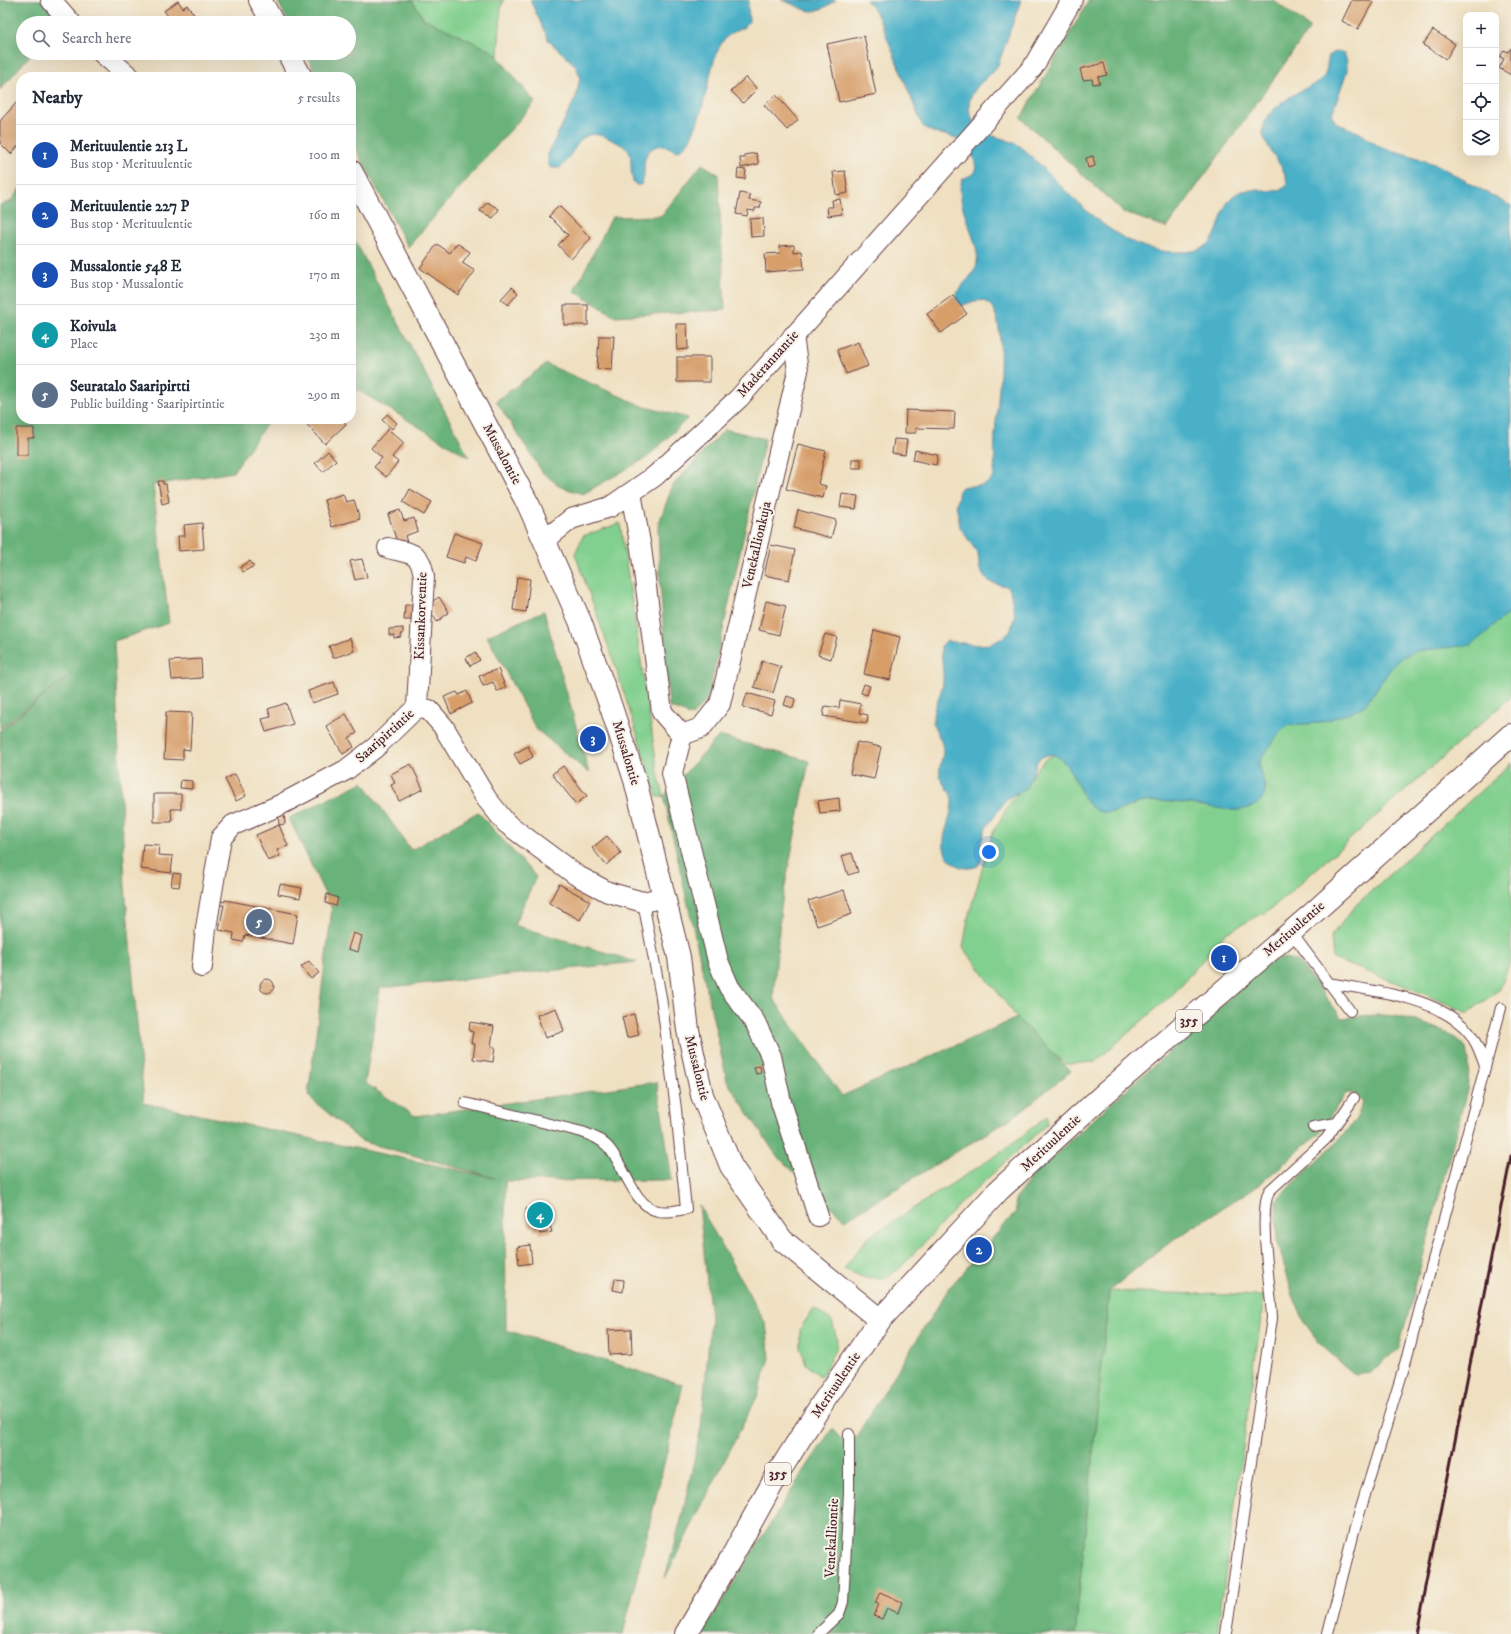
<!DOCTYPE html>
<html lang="en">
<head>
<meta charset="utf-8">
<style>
	:root { --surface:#fff; --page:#f2f2f3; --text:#1f2937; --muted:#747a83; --line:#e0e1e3; --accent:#1f6fb2 }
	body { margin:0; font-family:"IM FELL DW Pica",serif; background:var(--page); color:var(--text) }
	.controls { position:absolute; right:12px; top:12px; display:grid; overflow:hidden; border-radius:8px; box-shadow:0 4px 16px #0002 }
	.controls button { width:36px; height:36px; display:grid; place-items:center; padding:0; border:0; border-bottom:1px solid var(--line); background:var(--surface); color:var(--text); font:20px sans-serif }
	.you { position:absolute; left:989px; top:852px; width:14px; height:14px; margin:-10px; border:3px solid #fff; border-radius:50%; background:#1a73e8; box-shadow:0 0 0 6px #1a73e833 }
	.badge { display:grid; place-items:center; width:26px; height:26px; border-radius:50%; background:var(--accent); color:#fff; font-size:13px; font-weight:700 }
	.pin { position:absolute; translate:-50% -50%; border:2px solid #fff; box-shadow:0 1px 4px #0006 }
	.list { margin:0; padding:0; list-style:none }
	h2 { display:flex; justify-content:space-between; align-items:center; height:52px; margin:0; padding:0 16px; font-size:17px }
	h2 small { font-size:13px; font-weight:400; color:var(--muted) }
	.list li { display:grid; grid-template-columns:26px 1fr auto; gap:12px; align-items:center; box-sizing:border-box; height:60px; padding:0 16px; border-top:1px solid var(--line) }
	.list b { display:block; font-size:15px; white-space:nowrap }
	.list p { margin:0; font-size:13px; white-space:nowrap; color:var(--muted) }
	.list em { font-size:13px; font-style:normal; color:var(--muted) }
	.icon { flex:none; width:22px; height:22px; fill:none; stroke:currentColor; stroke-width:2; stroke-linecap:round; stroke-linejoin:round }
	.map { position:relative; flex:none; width:1511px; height:1634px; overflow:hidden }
	.search { position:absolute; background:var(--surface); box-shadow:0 4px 16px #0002; left:16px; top:16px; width:340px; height:44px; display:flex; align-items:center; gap:10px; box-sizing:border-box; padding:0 14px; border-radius:22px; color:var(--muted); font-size:15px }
	.panel { position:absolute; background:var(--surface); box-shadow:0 4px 16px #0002; left:16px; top:72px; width:340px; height:352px; border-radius:16px }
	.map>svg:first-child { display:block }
	.green { fill:#82d08f; stroke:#66785d }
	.forest { fill:#69b27a; stroke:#5a6852 }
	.water { fill:#49b0c8; stroke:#4a687a }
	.building { fill:#d79e6a }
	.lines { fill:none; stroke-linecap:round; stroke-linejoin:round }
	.lane-casing { stroke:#633c42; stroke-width:12 }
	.street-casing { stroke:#633c42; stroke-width:22 }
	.secondary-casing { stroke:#633c42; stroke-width:24 }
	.primary-casing { stroke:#633c42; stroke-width:24 }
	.lane { stroke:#fff; stroke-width:10 }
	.street { stroke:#fff; stroke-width:20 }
	.secondary { stroke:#fff; stroke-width:22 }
	.primary { stroke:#fff; stroke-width:22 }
	.rail { stroke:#4a1f2b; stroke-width:3 }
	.labels { text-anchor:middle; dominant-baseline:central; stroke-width:4; stroke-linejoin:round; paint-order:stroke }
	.shield { fill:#f7f3e8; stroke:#7e5f64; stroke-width:1 }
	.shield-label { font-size:13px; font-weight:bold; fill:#4a1f2b }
	.street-label { font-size:14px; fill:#4a1f2b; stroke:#f7f3e8 }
</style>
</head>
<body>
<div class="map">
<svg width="1511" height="1634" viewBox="0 0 1511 1634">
	<rect width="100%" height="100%" fill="#f7f3e8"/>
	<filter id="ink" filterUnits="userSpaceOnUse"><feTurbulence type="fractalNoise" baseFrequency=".025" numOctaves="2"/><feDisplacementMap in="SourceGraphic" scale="8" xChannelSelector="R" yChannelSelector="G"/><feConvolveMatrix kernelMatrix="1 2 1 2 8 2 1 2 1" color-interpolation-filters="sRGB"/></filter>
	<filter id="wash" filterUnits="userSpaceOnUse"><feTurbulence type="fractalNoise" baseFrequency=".012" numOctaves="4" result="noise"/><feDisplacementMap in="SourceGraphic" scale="16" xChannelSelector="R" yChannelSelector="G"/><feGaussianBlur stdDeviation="0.9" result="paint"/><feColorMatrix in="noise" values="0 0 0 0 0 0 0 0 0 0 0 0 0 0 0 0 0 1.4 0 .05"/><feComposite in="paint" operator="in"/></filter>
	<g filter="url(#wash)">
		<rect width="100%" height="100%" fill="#efe0c1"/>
		<g class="green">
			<path d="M412,0H504L501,8L498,57L423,18Z"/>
			<path d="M620,523L658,773L664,796L657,797L616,668L575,554L583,536Z"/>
			<path d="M1511,525V697L1271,909L1226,933L1175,992L1095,1062L1067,1064L1034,1040L963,947L969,914L993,832L1009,804L1043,761L1079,738Z"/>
			<path d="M1511,763V959L1500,989L1468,1013L1408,987L1333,959L1331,936L1357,904Z"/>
			<path d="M1047,1116V1124L966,1198L901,1267L886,1278H865L844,1269L867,1238L1000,1153Z"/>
			<path d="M1109,1291L1264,1296L1217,1634H1075Z"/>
			<path d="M814,1308L832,1321L837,1339L836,1348L821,1377L806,1364L800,1347V1329Z"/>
		</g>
		<g class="forest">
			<path d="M0,0H46L60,20L57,23H23V53H32L0,90Z"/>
			<path d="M277,0H412L423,18L494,52L535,102L408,247L351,140V77H318L305,53H349V23H289Z"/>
			<path d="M1089,0H1273L1310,28L1167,228L1123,212L1021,118Z"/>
			<path d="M702,164L718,174L725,310L615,316L574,291L612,217L661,216Z"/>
			<path d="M21,187V419H270L233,472L153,485L169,623L114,641L125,886L144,1103L495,1178L361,1141L308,1096L332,909L289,818L363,782L411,850L478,812L536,877L514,925L637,962L380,988L365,1083L415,1116L657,1082L672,1180L505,1181L506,1330L683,1385L623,1634H0V730L72,674L0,728V205L10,202Z"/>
			<path d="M351,233L469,457L351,386Z"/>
			<path d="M546,364L645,407L688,418L648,457L583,494L561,487L543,473L496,401Z"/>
			<path d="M725,429L765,439L708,698L692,716L669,707L660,580L658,525L673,485Z"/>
			<path d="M544,611L589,773L536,729L487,636Z"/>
			<path d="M719,736L809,761L781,907L773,998L842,1096L1017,1018L1071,1071L1015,1116L845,1220L776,1155L727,1081L664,796Z"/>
			<path d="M1284,958L1298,961L1342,1018C1361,1016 1381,1013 1400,1017C1416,1020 1457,1034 1465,1047C1472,1058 1468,1077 1467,1090L1399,1348L1370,1373L1355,1375L1321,1345L1304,1322L1292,1293L1277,1240L1276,1200L1339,1140L1356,1119L1363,1102L1356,1094L1346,1093L1320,1132L1260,1184L1161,1248L1109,1291L1075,1634H702L794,1486L832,1429L842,1440H854L949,1288L1012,1216L1016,1213L1015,1199L1035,1173L1109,1105L1270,962Z"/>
			<path d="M699,1205L766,1324L770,1358L757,1397L665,1578L683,1512L701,1427L711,1319Z"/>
		</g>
		<g class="water">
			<path d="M530,0H749L748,6L749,21C745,29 736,30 729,35C721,41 717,51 714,61C707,82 699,142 678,151L663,145C635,149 649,173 641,185H636L633,181C630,172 632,163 630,154C628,147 620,144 614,141C578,122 580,148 560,168H551L548,164V153L576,97L580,77L576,66L549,41Z"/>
			<path d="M781,0H836C808,20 808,8 781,0Z"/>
			<path d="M866,0H1021L998,65C991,76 979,82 973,93C964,107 972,124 985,132C996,139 1008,138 1020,146C1065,185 1110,252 1176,252C1186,252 1197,252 1206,246C1222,235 1218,209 1233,196C1249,182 1276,199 1287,185C1288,167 1261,145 1263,130C1264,113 1286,99 1300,91C1307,87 1316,85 1322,79C1328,73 1326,64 1329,56L1336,51L1344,53L1347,61V71L1332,114L1335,122L1360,133L1380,147L1412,156L1437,165L1511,206V612C1496,621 1485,636 1470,645L1416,651L1403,657L1392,667L1365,705L1357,710L1320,723L1289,725L1281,731L1259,762C1258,772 1264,778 1265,787C1267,805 1246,811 1232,810C1206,807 1170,799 1144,802C1127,805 1111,819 1094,809C1077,799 1067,736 1038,760L1026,788L1007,799L986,828L981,842L982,859L978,866C970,869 962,869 955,864C931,847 953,822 952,801C952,791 943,786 940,777C938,767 943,759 943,750C943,740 934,731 933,721C932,707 941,696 943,683C944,671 941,658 941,646L946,641L979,645L991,644L1002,638L1010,632L1015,616L1010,590L1006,586L992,583L985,578L980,570L978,554L960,527L956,504L959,491L962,487C975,484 987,490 994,475C995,462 994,449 995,435C996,411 1011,313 986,302C977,297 968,305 959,306L955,301C955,283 981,278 977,253C975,234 952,195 963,179L975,173C978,159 967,143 954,138C943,133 931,135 922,125L882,25L875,11Z"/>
		</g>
		<g id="blocks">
			<g class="building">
				<path d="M1352,0H1369L1373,2L1358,29L1342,21Z"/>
				<path d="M178,1L183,8L187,5L199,21L196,23H161L169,17L164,11Z"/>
				<path d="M1433,30L1455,44L1446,59L1423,45Z"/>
				<path d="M864,36L876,94L839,102L827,44Z"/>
				<path d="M1511,48V75L1499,68L1504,59L1500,57L1504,50L1508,52Z"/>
				<path d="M1104,63L1107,75L1098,77L1100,83L1093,84L1092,79L1083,80L1080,69Z"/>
				<path d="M746,77L757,89L743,103L731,91Z"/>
				<path d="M776,95L798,120L787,130L764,105Z"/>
				<path d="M18,101L21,103V143L11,154L0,143V121Z"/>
				<path d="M756,153L759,164L741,168L740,158H745L744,155Z"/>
				<path d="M1093,156L1095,166L1088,168L1086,158Z"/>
				<path d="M738,169L746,170L745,179L737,178Z"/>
				<path d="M845,171L848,193L836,195L833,172Z"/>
				<path d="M740,193L750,195L749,200L761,202L760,208H755V211L748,210L747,216L736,214Z"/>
				<path d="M840,199L842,214L828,216L827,207H833L832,200Z"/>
				<path d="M487,202L499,209L493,218L480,211Z"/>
				<path d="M559,206L591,238L571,259L558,245L568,235L549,216Z"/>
				<path d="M763,218L764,236L751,237L750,219Z"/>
				<path d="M457,243L470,252L462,263L475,271L458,295L420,268L437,244L450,253Z"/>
				<path d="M794,245V252L802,251L804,269L766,272L765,254L780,253L779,246Z"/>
				<path d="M512,287L518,293L508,305L501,299Z"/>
				<path d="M953,295L967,314L941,333L927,314Z"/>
				<rect x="564" y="305" width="24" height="20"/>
				<path d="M676,324H687L688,349L677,350Z"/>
				<path d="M599,336H614L612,370L597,369Z"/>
				<path d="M858,342L868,366L846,374L837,350Z"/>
				<rect x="677" y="357" width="33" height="25"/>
				<path d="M906,410L955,412L954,429L916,428V433H905Z"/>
				<path d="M387,414L397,423L392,429L382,420Z"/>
				<path d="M302,419H341L346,424L325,444Z"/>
				<path d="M16,428H34V438H28V455H16Z"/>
				<path d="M388,429L404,443L392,457L398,462L386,477L374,467L382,458L371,448Z"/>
				<path d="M894,439L907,440L905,455L892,453Z"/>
				<path d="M798,444L826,451L818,484L826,486L823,498L786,489Z"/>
				<path d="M915,450L938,455L936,465L913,460Z"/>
				<path d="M328,451L336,460L323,472L315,463Z"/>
				<rect x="852" y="459" width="9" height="9"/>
				<path d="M158,481H163V484H166L169,502L162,504Z"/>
				<path d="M410,489L432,502L424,515L403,502Z"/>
				<path d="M343,494L346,502L354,500L360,519L332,527L324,500Z"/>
				<path d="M842,494L858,496L856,509L840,507Z"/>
				<path d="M400,510L404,521L414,518L418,531L405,536L408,545L399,548L388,514Z"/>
				<path d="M798,510L836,520L831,538L794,528Z"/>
				<path d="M202,523L204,549L179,551L178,536H185L184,525Z"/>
				<path d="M454,533L483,543L476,561L466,557L464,563L446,557Z"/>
				<path d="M771,545L795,550L789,580L764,575Z"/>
				<path d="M362,559L367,577L355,580L350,561Z"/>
				<path d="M250,561L254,566L243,572L240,567Z"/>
				<path d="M517,577L530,579L526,612L513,610Z"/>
				<path d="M439,597L449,612L437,622L431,612L433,610L429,604Z"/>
				<path d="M766,601L786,606L779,635L759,630Z"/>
				<path d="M405,605H412L411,620H404Z"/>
				<path d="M403,628V634H401V637L394,638V635H389V629Z"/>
				<path d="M874,630L900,637L890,680L864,674Z"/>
				<path d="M825,634L837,637L831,659L818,655Z"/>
				<path d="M350,638L354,651L333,658L329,646Z"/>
				<path d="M475,652L480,660L470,666L466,658Z"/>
				<path d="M201,659L202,678L172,680L170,661Z"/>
				<path d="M762,661L781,667L773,693L754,687Z"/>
				<path d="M498,669L506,688L497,691L493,682L483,686L479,676Z"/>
				<path d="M334,682L338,694L312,703L308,691Z"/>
				<path d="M864,684L870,686L867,695L861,693Z"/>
				<path d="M467,691L472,703L451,714L444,697L457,692L459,695Z"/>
				<path d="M747,693L775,701L771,714L743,707Z"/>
				<path d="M787,696L795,699L793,708L784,705Z"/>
				<path d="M840,700L861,704L859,713L868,715L867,723L823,716L825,706L839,708Z"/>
				<path d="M286,703L293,724L266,732L262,719L271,717L268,709Z"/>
				<path d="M166,712L192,713L190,750L183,749V760L164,759Z"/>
				<path d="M346,714L357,733L349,738L354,747L343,754L326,726Z"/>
				<path d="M857,742L881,747L874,779L850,774Z"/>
				<path d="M528,746L533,757L520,764L514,754Z"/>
				<path d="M411,764L423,789L399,801L391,785L395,783L391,774Z"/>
				<path d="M563,766L587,796L576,804L552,774Z"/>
				<path d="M235,774L246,796L236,801L225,779Z"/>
				<path d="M181,780L192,781V789L180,788Z"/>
				<path d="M154,794H181V809H171L172,822H154Z"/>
				<path d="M839,798L840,811L820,813L818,801Z"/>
				<path d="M284,813L285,824L279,825L278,814Z"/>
				<path d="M279,825L288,846L277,850L280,856L268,861L256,835Z"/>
				<path d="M607,836L621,853L606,865L592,848Z"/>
				<path d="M143,844L159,845L158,855L173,856L171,873L141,869Z"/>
				<path d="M852,853L858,872L848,875L842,856Z"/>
				<path d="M173,873L181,874L179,887L171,886Z"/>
				<path d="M280,884L302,888L300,898L278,894Z"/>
				<path d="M559,884L590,901L580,920L549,903Z"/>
				<path d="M844,890L852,914L817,926L808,901Z"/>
				<path d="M327,894L338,898L336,906L325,903Z"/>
				<path d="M225,900L298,914L293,944L245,935L243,942L233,940L234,933L219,930L224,905H220L221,901L224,902Z"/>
				<path d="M353,933L362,936L358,952L348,949Z"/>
				<path d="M309,961L319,973L311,979L301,967Z"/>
				<circle cx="267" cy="986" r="7"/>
				<path d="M556,1008L564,1031L545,1038L537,1015Z"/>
				<path d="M634,1014L639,1035L627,1038L622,1017Z"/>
				<path d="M470,1022L494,1026L491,1046L495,1047L493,1062L473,1059L475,1044L471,1043L473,1032L469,1031Z"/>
				<path d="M760,1066L761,1073L756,1074L754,1067Z"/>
				<path d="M549,1204L553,1221L549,1222L552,1232L540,1234L539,1230L535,1231L533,1226L530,1227L526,1209Z"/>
				<path d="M530,1245L532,1263L519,1265L517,1247Z"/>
				<path d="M615,1279L624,1280L623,1292L613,1290Z"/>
				<path d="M631,1329L632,1354L609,1355L608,1330Z"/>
				<path d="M880,1592L902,1602L898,1613L887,1608L882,1619L874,1616L879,1604L875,1603Z"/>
			</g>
		</g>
	</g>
	<g filter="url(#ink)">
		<use href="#blocks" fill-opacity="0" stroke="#633c42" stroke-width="1"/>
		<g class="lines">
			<defs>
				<g id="lane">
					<path d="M1291,932L1350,1011"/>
					<path d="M1328,983C1373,991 1428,995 1463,1026C1475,1037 1480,1052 1485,1066"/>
					<path d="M465,1103L582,1132C591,1135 599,1138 606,1145C624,1161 632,1206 658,1211C667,1213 678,1210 686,1209L676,1109L661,997L643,902"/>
					<path d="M1313,1127L1337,1123"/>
					<path d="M818,1634L839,1614L843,1602L849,1492V1434"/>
					<path d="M1226,1634L1272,1318C1271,1288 1258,1214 1269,1191L1326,1139L1354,1098"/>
					<path d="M1328,1634L1354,1531L1405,1364L1501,1008"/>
				</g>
				<g id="street">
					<path d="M51,0L71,23"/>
					<path d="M102,53L130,77"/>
					<path d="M631,493L641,548L662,712L682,735"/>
					<path d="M545,540L571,519L610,507L655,476L739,398L1033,67L1072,0"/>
					<path d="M388,548C410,554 421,551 424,577L417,707"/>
					<path d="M682,735L672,773L718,961L729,987L755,1022L771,1056L781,1102L818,1216"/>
					<path d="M682,735L701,728L720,704L798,371L793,336"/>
					<path d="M202,967L206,928L221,838L233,825L278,806L346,770L376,747L417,707L429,710L443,726L486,798L506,823L576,875L608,892L643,902L665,897"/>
				</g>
				<g id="secondary">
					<path d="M260,0L273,23"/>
					<path d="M288,53L301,77"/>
					<path d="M351,171L529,506L580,621L611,707L635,780L679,957L688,1030L702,1095L731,1166L782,1240L880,1320"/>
				</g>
				<path id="primary" d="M686,1634L730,1560L780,1470L823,1402L880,1320L998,1191L1102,1096L1312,914L1511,735"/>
			</defs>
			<use href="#lane" class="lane-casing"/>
			<use href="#street" class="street-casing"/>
			<use href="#secondary" class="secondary-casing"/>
			<use href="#primary" class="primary-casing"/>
			<use href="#lane" class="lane"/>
			<use href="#street" class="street"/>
			<use href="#secondary" class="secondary"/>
			<use href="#primary" class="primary"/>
			<path class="rail" d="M1417,1634L1511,1156"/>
		</g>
	</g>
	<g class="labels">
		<g class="shield">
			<rect x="1176" y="1010" width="26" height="22" rx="3"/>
			<rect x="765" y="1463" width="26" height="22" rx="3"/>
		</g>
		<g class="shield-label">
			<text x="1189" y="1021">355</text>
			<text x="778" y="1474">355</text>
		</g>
		<g class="street-label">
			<text transform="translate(768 364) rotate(-48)">Maderannantie</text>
			<text transform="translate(502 454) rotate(62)">Mussalontie</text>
			<text transform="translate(757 545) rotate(-77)">Venekallionkuja</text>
			<text transform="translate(421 616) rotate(-88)">Kissankorventie</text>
			<text transform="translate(385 736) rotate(-42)">Saaripirtintie</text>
			<text transform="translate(626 753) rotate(73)">Mussalontie</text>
			<text transform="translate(1294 929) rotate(-41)">Merituulentie</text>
			<text transform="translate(697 1068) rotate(76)">Mussalontie</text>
			<text transform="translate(1051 1143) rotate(-43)">Merituulentie</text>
			<text transform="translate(836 1385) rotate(-56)">Merituulentie</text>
			<text transform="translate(832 1538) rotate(-87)">Venekalliontie</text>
		</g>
	</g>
</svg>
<div class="controls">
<button>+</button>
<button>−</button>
<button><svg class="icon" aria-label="locate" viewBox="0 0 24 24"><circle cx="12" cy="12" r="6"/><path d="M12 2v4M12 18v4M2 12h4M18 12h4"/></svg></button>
<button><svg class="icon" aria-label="layers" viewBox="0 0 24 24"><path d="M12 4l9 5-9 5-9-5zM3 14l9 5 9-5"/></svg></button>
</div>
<div class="you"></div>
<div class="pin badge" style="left:1224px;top:958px;background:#1a4fb4">1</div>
<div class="pin badge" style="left:979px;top:1250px;background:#1a4fb4">2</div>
<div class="pin badge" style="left:593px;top:739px;background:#1a4fb4">3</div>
<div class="pin badge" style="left:540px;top:1215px;background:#0f9aa8">4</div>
<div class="pin badge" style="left:259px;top:922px;background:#5c6f8a">5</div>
<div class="search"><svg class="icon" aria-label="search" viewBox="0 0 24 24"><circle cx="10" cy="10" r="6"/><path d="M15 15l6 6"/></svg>Search here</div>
<section class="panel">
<h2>Nearby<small>5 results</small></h2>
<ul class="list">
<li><span class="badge" style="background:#1a4fb4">1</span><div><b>Merituulentie 213 L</b><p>Bus stop · Merituulentie</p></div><em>100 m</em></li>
<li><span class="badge" style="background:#1a4fb4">2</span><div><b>Merituulentie 227 P</b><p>Bus stop · Merituulentie</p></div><em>160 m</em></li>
<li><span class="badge" style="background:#1a4fb4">3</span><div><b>Mussalontie 548 E</b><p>Bus stop · Mussalontie</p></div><em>170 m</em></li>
<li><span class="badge" style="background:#0f9aa8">4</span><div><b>Koivula</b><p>Place</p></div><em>230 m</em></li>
<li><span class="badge" style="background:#5c6f8a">5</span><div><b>Seuratalo Saaripirtti</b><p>Public building · Saaripirtintie</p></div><em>290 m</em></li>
</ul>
</section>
</div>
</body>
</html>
